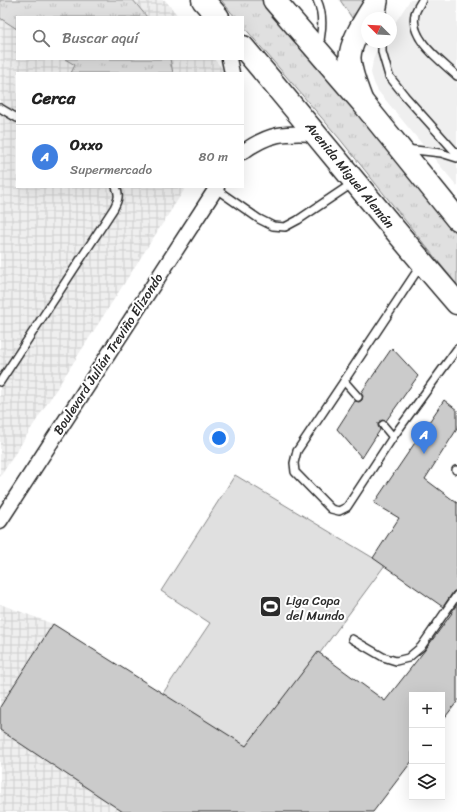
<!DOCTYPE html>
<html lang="es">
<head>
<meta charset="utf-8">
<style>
	:root { --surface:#fff; --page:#f6f6f6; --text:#222; --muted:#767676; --line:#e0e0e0; --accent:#b45309 }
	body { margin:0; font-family:Sriracha,sans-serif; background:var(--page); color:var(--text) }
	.controls { position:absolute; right:12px; bottom:12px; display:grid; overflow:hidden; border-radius:0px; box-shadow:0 4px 16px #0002 }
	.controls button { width:36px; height:36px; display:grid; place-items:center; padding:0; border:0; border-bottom:1px solid var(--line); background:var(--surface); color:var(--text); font:20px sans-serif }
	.compass { position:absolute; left:361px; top:12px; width:36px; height:36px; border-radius:50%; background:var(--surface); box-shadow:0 4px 16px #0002; rotate:294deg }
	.you { position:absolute; left:219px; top:438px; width:14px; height:14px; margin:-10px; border:3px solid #fff; border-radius:50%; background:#1a73e8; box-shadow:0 0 0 6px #1a73e833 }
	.badge { display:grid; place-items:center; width:26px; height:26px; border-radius:50%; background:var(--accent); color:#fff; font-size:13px; font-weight:700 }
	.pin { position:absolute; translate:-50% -33px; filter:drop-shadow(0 1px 2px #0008) }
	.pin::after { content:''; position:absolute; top:21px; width:14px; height:12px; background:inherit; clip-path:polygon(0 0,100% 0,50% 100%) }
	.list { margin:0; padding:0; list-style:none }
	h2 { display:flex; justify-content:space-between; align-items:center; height:52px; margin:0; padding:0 16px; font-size:17px }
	h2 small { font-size:13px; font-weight:400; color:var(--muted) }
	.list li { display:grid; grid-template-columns:26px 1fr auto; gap:12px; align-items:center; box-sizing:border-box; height:64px; padding:0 16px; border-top:1px solid var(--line) }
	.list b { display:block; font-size:15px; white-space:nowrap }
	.list p { margin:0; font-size:13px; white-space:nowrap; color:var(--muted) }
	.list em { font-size:13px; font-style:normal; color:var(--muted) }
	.icon { flex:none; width:22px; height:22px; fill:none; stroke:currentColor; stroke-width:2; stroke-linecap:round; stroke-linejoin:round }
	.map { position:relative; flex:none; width:457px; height:812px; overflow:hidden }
	.search { position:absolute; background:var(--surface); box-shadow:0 4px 16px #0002; left:16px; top:16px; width:228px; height:44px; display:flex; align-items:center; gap:10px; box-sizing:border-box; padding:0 14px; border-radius:0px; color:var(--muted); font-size:15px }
	.panel { position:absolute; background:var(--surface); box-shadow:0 4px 16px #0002; left:16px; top:72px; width:228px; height:116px; border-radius:0px }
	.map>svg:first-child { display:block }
	.built { fill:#efefef }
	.industrial { fill:url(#industrial-grid) }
	.grass { fill:url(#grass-tufts); stroke:#868686 }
	.garden { fill:#e0e0e0; stroke:#868686 }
	.building { fill:#cbcbcb; stroke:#2b2b2b }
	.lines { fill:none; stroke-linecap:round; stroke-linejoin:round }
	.lane-casing { stroke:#2b2b2b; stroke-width:10 }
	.street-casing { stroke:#2b2b2b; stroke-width:17 }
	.secondary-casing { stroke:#2b2b2b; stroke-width:24 }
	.highway-casing { stroke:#2b2b2b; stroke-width:25 }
	.lane { stroke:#fff; stroke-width:7 }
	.street { stroke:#fff; stroke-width:14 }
	.secondary { stroke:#fff; stroke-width:21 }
	.highway { stroke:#fff; stroke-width:22 }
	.labels { text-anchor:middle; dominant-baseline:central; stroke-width:4; stroke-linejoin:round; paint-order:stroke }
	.street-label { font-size:13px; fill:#2b2b2b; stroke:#fff }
	.poi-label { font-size:13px; fill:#2b2b2b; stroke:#fff; text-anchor:start }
</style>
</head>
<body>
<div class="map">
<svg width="457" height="812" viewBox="0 0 457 812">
	<defs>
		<pattern id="industrial-grid" width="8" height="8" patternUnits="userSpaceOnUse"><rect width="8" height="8" fill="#efefef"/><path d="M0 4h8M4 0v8" fill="none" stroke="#cdcdcd"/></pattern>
		<pattern id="grass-tufts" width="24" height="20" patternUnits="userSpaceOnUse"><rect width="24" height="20" fill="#e0e0e0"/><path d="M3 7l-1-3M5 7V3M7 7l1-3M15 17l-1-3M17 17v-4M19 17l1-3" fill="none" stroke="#c0c0c0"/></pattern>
	</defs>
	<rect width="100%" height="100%" fill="#fff"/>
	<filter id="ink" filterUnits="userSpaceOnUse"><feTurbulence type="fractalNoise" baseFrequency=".025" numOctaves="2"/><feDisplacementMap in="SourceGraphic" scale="8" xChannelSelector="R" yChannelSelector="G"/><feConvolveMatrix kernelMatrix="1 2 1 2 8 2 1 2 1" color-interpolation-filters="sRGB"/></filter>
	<g filter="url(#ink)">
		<path class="built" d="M410,0H457V186L378,91L374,83L371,73L373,60L376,51L383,42H391V29Z"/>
		<g class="industrial">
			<path d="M0,0H165L179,17H17V59H214L226,73H17V187H186L0,477Z"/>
			<path d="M0,604L53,624L351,812H0Z"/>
		</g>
		<g class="grass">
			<path d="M0,0H133L147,17H17V29L0,18Z"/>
			<path d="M221,0H262L313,58L457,234V285L339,138L243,26V17H235Z"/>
			<path d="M340,0H365L352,18Z"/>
			<path d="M65,59H170L173,73H71L75,65Z"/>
		</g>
		<path class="garden" d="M235,475L385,565L243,757L157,702L210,623L161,591Z"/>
		<g class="building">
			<path d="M392,348L418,376L386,421L382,420L378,423V426L380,430L362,458L337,429L355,401L359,402L362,400L363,396L361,393Z"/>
			<path d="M444,400L457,410V429L425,479L457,503V590L453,592L443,607L373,558L399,518L374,503Z"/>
			<path d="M457,604V702L442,721V695H412V761L373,812H123L0,730V707L53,624L246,746L318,652L385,701L425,650L452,613H451Z"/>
		</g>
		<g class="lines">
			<defs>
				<g id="lane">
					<path d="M317,0C324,15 322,30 319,46"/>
					<path d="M422,0C420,4 416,9 415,14C409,39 441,61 457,76"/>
					<path d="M381,18L384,2"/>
					<path d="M382,42V52L389,76L405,96L457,154"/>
					<path d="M0,108L17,118"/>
					<path d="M406,149L441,153L457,158"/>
					<path d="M216,189L259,219L273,226L285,227L298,220L353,183"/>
					<path d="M344,381L297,451L294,463L295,472L331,509L339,511L347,507L393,437"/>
					<path d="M0,382L114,208C118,200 120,195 116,187"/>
					<path d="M358,397L344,381L421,265"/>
					<path d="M383,425L393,437L457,349"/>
					<path d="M456,470H457"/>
					<path d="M352,639L383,657L396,661L408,658L421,647L457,595"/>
				</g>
				<g id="street">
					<path d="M229,59L232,73"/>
					<path d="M243,152C269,133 285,132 316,134"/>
					<path d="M0,521L217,187"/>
				</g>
				<path id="secondary" d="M362,101C357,87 351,74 350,59C349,42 368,15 377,0"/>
				<g id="highway">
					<path d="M203,0L218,17"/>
					<path d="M274,0L363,103L457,219"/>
					<path d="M243,47C315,132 384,219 457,303"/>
				</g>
			</defs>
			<use href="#lane" class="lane-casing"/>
			<use href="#street" class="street-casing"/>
			<use href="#secondary" class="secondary-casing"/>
			<use href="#highway" class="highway-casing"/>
			<use href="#lane" class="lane"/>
			<use href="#street" class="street"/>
			<use href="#secondary" class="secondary"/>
			<use href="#highway" class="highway"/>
		</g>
	</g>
	<defs>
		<symbol id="stadium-square" viewBox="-11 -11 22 22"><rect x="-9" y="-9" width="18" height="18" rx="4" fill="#2b2b2b" stroke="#fff"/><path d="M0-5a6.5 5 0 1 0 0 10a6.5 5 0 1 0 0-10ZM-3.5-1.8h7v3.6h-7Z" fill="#fff"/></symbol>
	</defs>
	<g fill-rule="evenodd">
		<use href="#stadium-square" x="258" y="594" width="25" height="25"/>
	</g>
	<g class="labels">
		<g class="street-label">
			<text transform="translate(350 175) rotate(51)">Avenida Miguel Alemán</text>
			<text transform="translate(108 354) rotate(-57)">Boulevard Julián Treviño Elizondo</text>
		</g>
		<g class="poi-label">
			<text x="286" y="600">Liga Copa<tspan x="286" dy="15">del Mundo</tspan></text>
		</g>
	</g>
</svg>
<div class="controls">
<button>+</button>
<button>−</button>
<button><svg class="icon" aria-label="layers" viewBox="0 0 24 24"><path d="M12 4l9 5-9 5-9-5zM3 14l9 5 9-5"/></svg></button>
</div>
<svg class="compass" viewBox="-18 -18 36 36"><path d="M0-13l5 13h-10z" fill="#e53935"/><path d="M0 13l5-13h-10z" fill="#767676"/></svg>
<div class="you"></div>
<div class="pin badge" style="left:424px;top:454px;background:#3f7fe0">A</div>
<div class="search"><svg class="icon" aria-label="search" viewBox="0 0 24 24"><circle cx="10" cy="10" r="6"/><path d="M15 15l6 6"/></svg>Buscar aquí</div>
<section class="panel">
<h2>Cerca<small></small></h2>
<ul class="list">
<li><span class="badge" style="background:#3f7fe0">A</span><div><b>Oxxo</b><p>Supermercado</p></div><em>80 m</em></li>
</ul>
</section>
</div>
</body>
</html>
